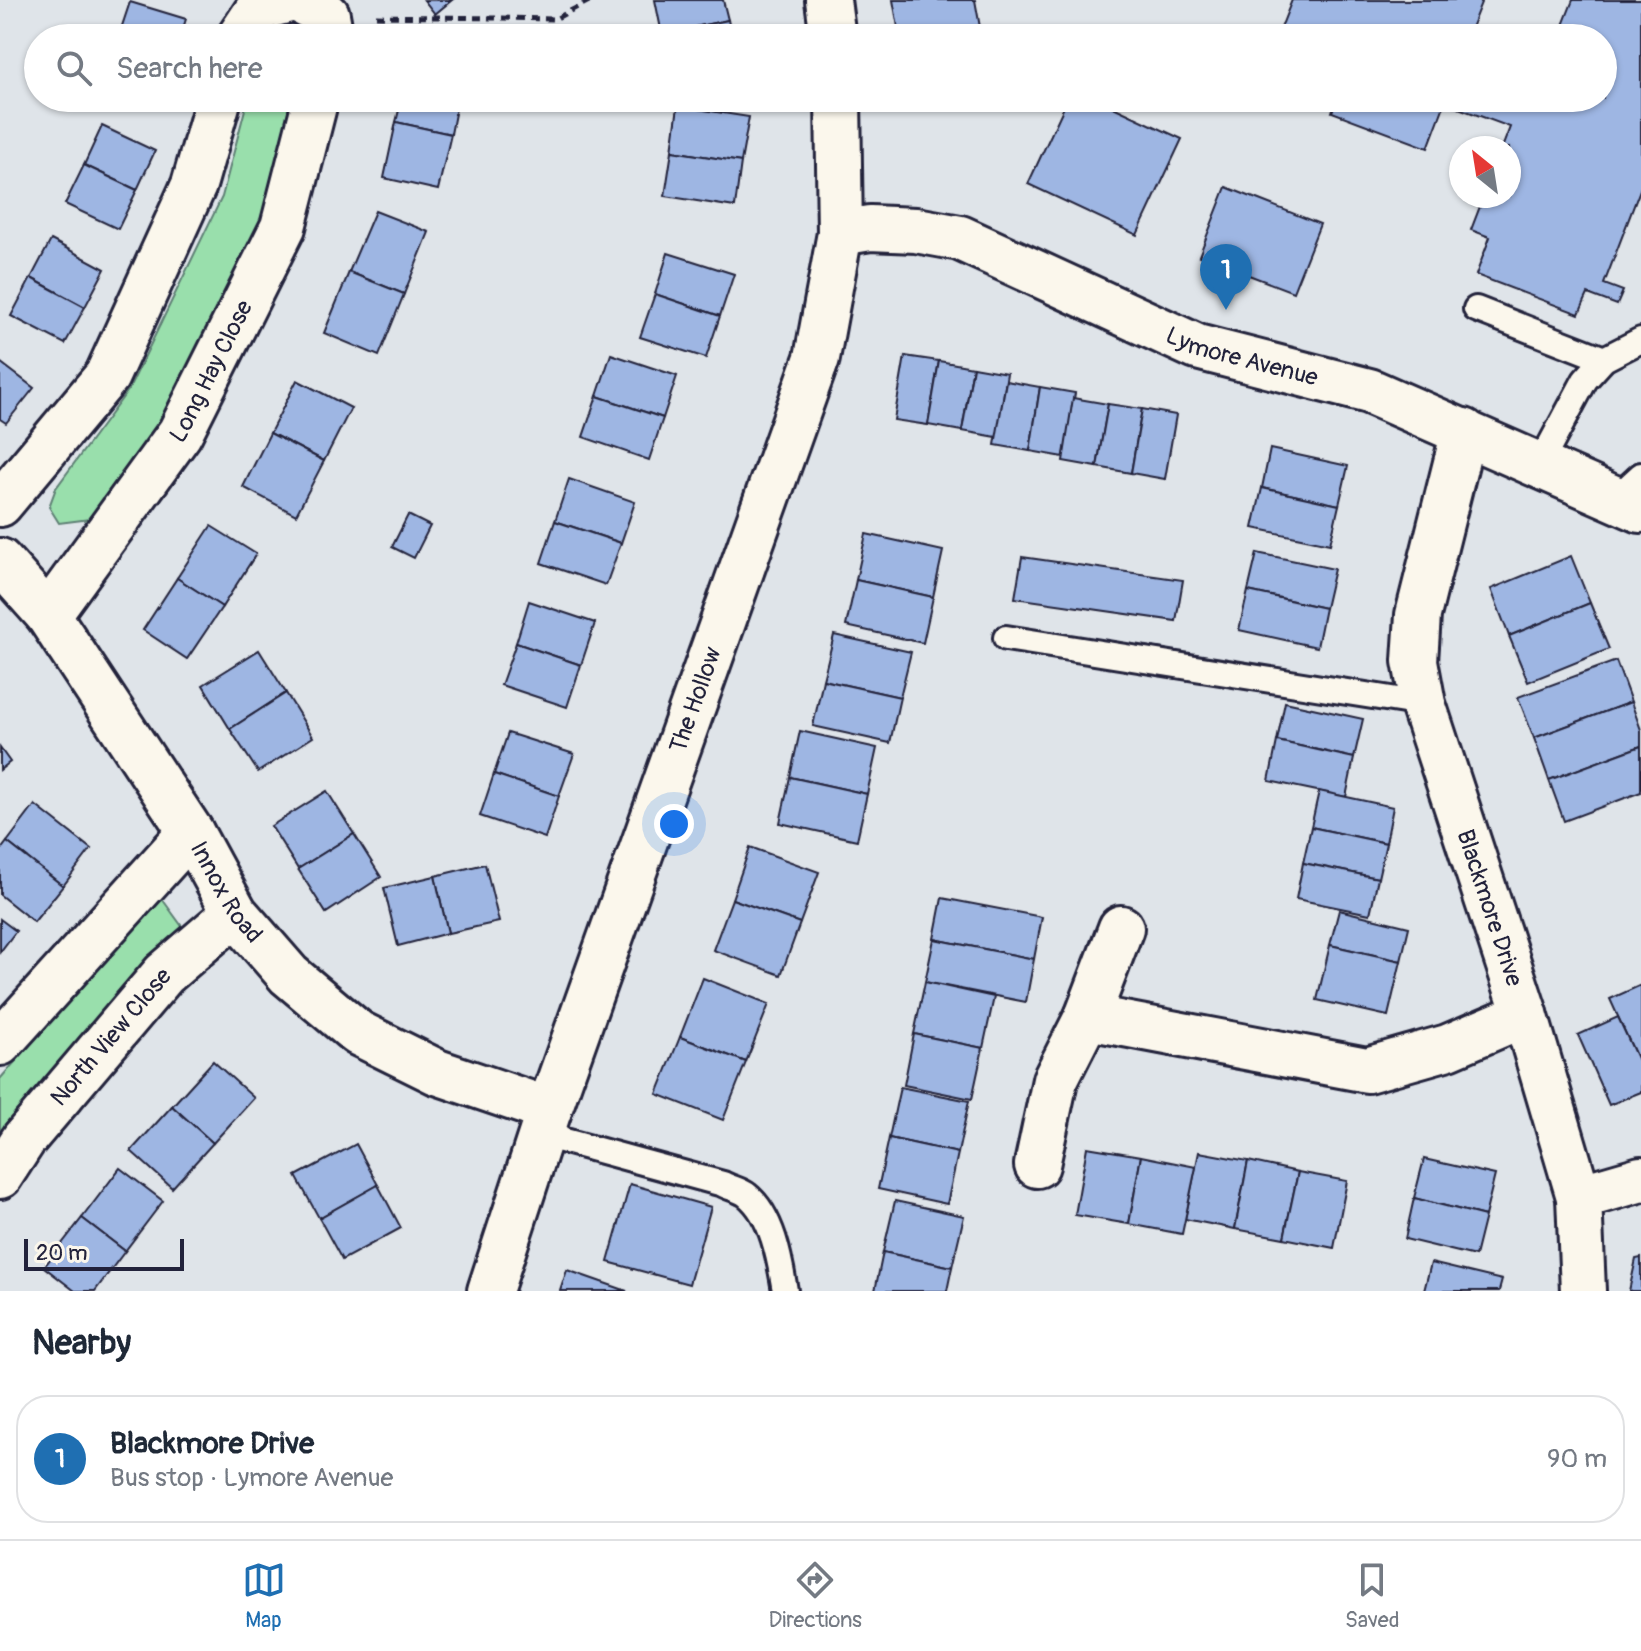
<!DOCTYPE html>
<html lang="en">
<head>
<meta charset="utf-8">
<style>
	:root { --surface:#fff; --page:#f6f6f7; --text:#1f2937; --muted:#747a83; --line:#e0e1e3; --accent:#1f6fb2 }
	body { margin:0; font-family:Pangolin,sans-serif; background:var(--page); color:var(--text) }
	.compass { position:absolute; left:1449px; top:136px; width:72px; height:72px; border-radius:50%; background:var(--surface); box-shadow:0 2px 6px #0004; rotate:330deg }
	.scale { position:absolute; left:24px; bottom:20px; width:160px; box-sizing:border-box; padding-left:8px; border:4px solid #22223b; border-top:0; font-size:22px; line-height:28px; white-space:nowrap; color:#22223b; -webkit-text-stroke:6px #fbf7ec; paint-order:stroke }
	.you { position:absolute; left:674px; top:824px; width:28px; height:28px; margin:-20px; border:6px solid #fff; border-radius:50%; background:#1a73e8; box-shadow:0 0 0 12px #1a73e833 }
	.badge { display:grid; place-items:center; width:52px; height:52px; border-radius:50%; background:var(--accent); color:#fff; font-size:26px; font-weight:700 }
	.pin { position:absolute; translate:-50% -66px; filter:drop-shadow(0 2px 4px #0008) }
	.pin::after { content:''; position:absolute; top:42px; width:28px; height:24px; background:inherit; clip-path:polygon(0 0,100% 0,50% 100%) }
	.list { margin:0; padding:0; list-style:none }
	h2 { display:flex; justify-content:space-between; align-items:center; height:104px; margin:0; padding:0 32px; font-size:34px }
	h2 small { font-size:26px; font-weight:400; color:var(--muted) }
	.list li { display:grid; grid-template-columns:52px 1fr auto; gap:24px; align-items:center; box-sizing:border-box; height:128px; margin:0 16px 16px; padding:0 16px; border:2px solid var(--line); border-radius:32px }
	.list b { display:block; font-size:30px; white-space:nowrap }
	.list p { margin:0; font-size:26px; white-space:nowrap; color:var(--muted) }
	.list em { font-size:26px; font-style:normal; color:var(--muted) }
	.icon { flex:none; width:44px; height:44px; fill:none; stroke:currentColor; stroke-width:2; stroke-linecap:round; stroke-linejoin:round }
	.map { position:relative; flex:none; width:1641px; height:1291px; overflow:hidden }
	.search { position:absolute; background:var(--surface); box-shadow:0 2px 6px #0004; left:24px; right:24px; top:24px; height:88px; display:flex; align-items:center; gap:20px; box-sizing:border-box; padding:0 28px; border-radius:44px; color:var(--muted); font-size:30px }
	.sheet { height:248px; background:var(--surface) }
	nav { display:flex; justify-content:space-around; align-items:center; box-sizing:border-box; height:112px; border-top:2px solid var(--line); background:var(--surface); font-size:22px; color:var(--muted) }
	nav a { display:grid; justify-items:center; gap:4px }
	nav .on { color:var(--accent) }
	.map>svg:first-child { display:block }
	.green { fill:#99dfac; stroke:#5e8074; stroke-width:2 }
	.building { fill:#9eb6e3; stroke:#22223b; stroke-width:2 }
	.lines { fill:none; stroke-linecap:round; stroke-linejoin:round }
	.lane-casing { stroke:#22223b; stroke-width:30 }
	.street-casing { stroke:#22223b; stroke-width:50 }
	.secondary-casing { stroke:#22223b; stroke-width:50 }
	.path { stroke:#22223b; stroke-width:5; stroke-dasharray:8 6; stroke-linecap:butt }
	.lane { stroke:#fbf7ec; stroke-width:24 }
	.street { stroke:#fbf7ec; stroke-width:44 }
	.secondary { stroke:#fbf7ec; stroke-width:44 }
	.labels { text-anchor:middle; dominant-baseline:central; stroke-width:6; stroke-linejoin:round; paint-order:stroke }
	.street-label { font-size:24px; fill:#22223b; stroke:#fbf7ec }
</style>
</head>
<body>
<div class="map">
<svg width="1641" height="1291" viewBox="0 0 1641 1291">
	<rect width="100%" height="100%" fill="#dfe4e9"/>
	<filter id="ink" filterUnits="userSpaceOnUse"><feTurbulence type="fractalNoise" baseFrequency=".0125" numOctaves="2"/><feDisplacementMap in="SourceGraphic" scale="16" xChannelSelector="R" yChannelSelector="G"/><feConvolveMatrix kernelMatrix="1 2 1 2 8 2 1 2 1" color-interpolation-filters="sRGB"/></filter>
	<g filter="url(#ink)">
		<g class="green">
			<path d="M248,98H296L261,222L164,416L90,519L59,523L49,507L56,488L129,389L222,197Z"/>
			<path d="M160,896L186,932L0,1154V1079Z"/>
		</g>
		<g class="building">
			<path d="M424,0H452L435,14Z"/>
			<path d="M655,0H723L728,20L662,34Z"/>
			<path d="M893,0H975L982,38H900Z"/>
			<path d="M1292,0H1482L1467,38H1277Z"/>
			<path d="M1573,0H1641V187L1604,284L1623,291L1617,305L1588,294L1579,314L1476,275L1490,237L1471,230L1484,196H1509V148H1502L1510,127L1445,103L1428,148L1332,112L1337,98H1603V38H1558Z"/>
			<path d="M130,2L186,19L180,38H118Z"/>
			<path d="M728,20L732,38H663L662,34Z"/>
			<path d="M139,98H161L159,104Z"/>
			<path d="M402,98H458L451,134L396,122Z"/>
			<path d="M1068,98H1094L1182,139L1137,235L1028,184Z"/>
			<path d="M678,106L749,117L741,162L672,151Z"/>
			<path d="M396,122L451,134L438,190L384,178Z"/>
			<path d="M102,126L155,151L137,190L84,165Z"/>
			<path d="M672,151L741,162L735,207L665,196Z"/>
			<path d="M84,165L137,190L118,229L65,204Z"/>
			<path d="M1226,187L1320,224L1293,292L1199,256Z"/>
			<path d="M375,211L429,232L404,294L349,272Z"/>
			<path d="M51,240L105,269L85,307L31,278Z"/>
			<path d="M668,253L734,274L720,316L655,294Z"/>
			<path d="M349,272L404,294L379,356L324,333Z"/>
			<path d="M31,278L85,307L65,344L11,316Z"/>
			<path d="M655,294L720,316L706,358L640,337Z"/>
			<path d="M611,354L677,376L663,418L597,396Z"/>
			<path d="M905,356L939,361L928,425L894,420Z"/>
			<path d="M939,361L973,367L962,431L928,425Z"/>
			<path d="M0,362L34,388L6,423L0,419Z"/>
			<path d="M973,367L1007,373L997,437L962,431Z"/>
			<path d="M297,380L351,408L324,461L270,433Z"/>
			<path d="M1006,381L1040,387L1030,451L995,445Z"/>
			<path d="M1040,387L1075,393L1064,457L1030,451Z"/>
			<path d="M597,396L663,418L649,460L583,437Z"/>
			<path d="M1073,398L1108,404L1097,467L1063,461Z"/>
			<path d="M1108,404L1142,409L1131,473L1097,467Z"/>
			<path d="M1142,409L1176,415L1165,479L1131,473Z"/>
			<path d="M270,433L324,461L296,515L243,487Z"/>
			<path d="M1270,449L1348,466L1339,505L1262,488Z"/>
			<path d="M569,479L635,502L621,543L555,521Z"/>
			<path d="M1262,488L1339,505L1330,544L1253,528Z"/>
			<path d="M408,515L430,526L414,558L392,547Z"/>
			<path d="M555,521L621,543L606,585L541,563Z"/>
			<path d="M211,526L256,554L222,607L177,578Z"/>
			<path d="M866,534L943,551L933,597L856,580Z"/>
			<path d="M1257,553L1334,569L1325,608L1248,591Z"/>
			<path d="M1571,556L1590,603L1509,636L1491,589Z"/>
			<path d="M1022,557L1183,580L1176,621L1015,598Z"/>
			<path d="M177,578L222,607L187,659L143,630Z"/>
			<path d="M856,580L933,597L923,643L846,626Z"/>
			<path d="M1248,591L1325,608L1317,647L1239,630Z"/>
			<path d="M529,601L595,623L581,665L516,643Z"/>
			<path d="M1590,603L1609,649L1528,682L1509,636Z"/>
			<path d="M834,635L911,652L900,697L823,680Z"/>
			<path d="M516,643L581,665L567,707L501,685Z"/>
			<path d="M259,650L286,693L230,729L203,685Z"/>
			<path d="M1616,661L1631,702L1534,738L1518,697Z"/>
			<path d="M823,680L900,697L890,743L813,726Z"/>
			<path d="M286,693L313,737L258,772L230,729Z"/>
			<path d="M1285,702L1363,719L1354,758L1277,741Z"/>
			<path d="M1631,702L1641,730V746L1549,780L1534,738Z"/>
			<path d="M800,731L877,748L867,794L790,777Z"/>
			<path d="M508,733L574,754L559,796L494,774Z"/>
			<path d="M1277,741L1354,758L1346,797L1269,781Z"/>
			<path d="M1641,746V792L1564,821L1549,780Z"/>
			<path d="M0,748L10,762L0,770Z"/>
			<path d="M494,774L559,796L545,838L480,816Z"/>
			<path d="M790,777L867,794L857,840L780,823Z"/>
			<path d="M327,791L354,834L298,869L271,826Z"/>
			<path d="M1319,791L1393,807L1386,843L1311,827Z"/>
			<path d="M35,805L91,849L63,886L7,842Z"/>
			<path d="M1311,827L1386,843L1378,878L1303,863Z"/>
			<path d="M354,834L381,877L326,913L298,869Z"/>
			<path d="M7,842L63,886L34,922L0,895V851Z"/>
			<path d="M750,847L819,872L800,923L732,899Z"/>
			<path d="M1303,863L1378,878L1370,914L1296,899Z"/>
			<path d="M485,864L499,922L448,933L435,876Z"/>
			<path d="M435,876L448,933L398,946L384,888Z"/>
			<path d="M942,898L1042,917L1034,959L934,939Z"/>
			<path d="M732,899L800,923L781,975L713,950Z"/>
			<path d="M1339,910L1409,927L1401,961L1330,945Z"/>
			<path d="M0,919L16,931L0,952Z"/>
			<path d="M934,939L1034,959L1026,1002L925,982Z"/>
			<path d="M1330,945L1401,961L1388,1016L1317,1000Z"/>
			<path d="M703,978L769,1004L746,1062L680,1037Z"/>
			<path d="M925,982L994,997L983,1048L914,1034Z"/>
			<path d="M1641,985V1067L1610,999Z"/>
			<path d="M1618,1017L1641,1067V1092L1609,1105L1578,1035Z"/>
			<path d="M914,1034L983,1048L972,1099L904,1085Z"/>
			<path d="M680,1037L746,1062L723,1120L657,1094Z"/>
			<path d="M213,1061L254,1098L213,1143L172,1106Z"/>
			<path d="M900,1087L969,1101L958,1153L889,1138Z"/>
			<path d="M172,1106L213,1143L172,1188L131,1151Z"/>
			<path d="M889,1138L958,1153L947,1204L878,1189Z"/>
			<path d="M356,1144L378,1185L319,1218L296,1176Z"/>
			<path d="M1087,1147L1141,1156L1129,1224L1075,1215Z"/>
			<path d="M1199,1152L1248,1161L1235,1229L1185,1219Z"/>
			<path d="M1141,1156L1196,1167L1182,1234L1129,1224Z"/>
			<path d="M1424,1159L1495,1175L1485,1216L1414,1198Z"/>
			<path d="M1248,1161L1298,1172L1284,1238L1235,1229Z"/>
			<path d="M120,1168L163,1201L125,1251L82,1218Z"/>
			<path d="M1298,1172L1347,1181L1334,1248L1284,1238Z"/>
			<path d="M630,1184L711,1207L689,1284L608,1262Z"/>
			<path d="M378,1185L401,1228L342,1260L319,1218Z"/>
			<path d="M1414,1198L1485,1216L1475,1256L1405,1239Z"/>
			<path d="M895,1201L964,1216L952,1267L883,1252Z"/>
			<path d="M82,1218L125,1251L95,1291H75L44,1267Z"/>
			<path d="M883,1252L952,1267L947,1291H875Z"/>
			<path d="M1641,1258V1291H1629L1636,1259Z"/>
			<path d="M1431,1263L1502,1280L1499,1291H1424Z"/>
			<path d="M567,1270L627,1291H560Z"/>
		</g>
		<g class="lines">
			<defs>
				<g id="lane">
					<path d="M1476,309L1604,359"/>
					<path d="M1540,464L1585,380L1604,359L1641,340"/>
					<path d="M1617,497L1641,475"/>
					<path d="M1006,638L1423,704"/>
					<path d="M543,1135L723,1184C730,1188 741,1190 747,1195C773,1216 780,1261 785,1291"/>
				</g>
				<g id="street">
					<path d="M298,0L327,15L331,38"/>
					<path d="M239,38L259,8L290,0"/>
					<path id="s1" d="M840,233L870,228L916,230L960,238L1197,347L1369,391L1641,510"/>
					<path id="s2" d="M1464,431L1418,615L1415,661L1423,704L1525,1014L1579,1197L1583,1291"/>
					<path d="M0,504L107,376L194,185L219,98"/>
					<path id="s3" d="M0,561L48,615L191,832L235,913L289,975L358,1033L437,1072L549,1110"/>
					<path id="s4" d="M48,615L180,433L283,227L316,98"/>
					<path d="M1121,928L1087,1017L1367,1070L1448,1047L1525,1014"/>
					<path d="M0,1043L191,832"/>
					<path d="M1037,1165L1055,1080L1087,1017"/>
					<path id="s5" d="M0,1176L24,1139L164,974L235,913"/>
					<path d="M1579,1197L1641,1179"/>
				</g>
				<g id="secondary">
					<path d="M828,0L833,38"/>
					<path id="s6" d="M490,1291L549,1110L817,358L840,233L838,98"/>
				</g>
			</defs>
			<use href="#lane" class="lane-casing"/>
			<use href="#street" class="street-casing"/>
			<use href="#secondary" class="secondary-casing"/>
			<path class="path" d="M376,16L555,19L591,0"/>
			<use href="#lane" class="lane"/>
			<use href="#street" class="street"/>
			<use href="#secondary" class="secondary"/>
		</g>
	</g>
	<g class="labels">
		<g class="street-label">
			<text stroke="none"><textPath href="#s1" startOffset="428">Lymore Avenue</textPath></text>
			<text stroke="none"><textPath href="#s4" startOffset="294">Long Hay Close</textPath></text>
			<text stroke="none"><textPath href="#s6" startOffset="626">The Hollow</textPath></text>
			<text stroke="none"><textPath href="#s3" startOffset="402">Innox Road</textPath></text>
			<text stroke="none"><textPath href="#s2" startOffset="494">Blackmore Drive</textPath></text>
			<text stroke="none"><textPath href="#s5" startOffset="178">North View Close</textPath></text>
		</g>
	</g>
</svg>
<svg class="compass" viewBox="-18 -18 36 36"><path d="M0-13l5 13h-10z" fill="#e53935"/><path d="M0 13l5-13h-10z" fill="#747a83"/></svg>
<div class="scale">20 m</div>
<div class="you"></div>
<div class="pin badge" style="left:1226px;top:310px">1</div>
<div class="search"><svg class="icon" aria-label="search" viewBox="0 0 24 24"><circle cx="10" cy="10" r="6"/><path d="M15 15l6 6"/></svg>Search here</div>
</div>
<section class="sheet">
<h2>Nearby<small></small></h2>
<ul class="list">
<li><span class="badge">1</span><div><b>Blackmore Drive</b><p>Bus stop · Lymore Avenue</p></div><em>90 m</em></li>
</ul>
</section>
<nav>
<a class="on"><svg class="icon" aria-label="map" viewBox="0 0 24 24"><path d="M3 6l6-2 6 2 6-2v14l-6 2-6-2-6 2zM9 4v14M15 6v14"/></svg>Map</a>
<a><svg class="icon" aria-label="directions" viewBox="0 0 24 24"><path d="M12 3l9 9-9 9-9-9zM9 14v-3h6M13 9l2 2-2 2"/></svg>Directions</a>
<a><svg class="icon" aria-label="saved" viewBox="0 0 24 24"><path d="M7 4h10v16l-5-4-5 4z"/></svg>Saved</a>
</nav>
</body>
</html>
